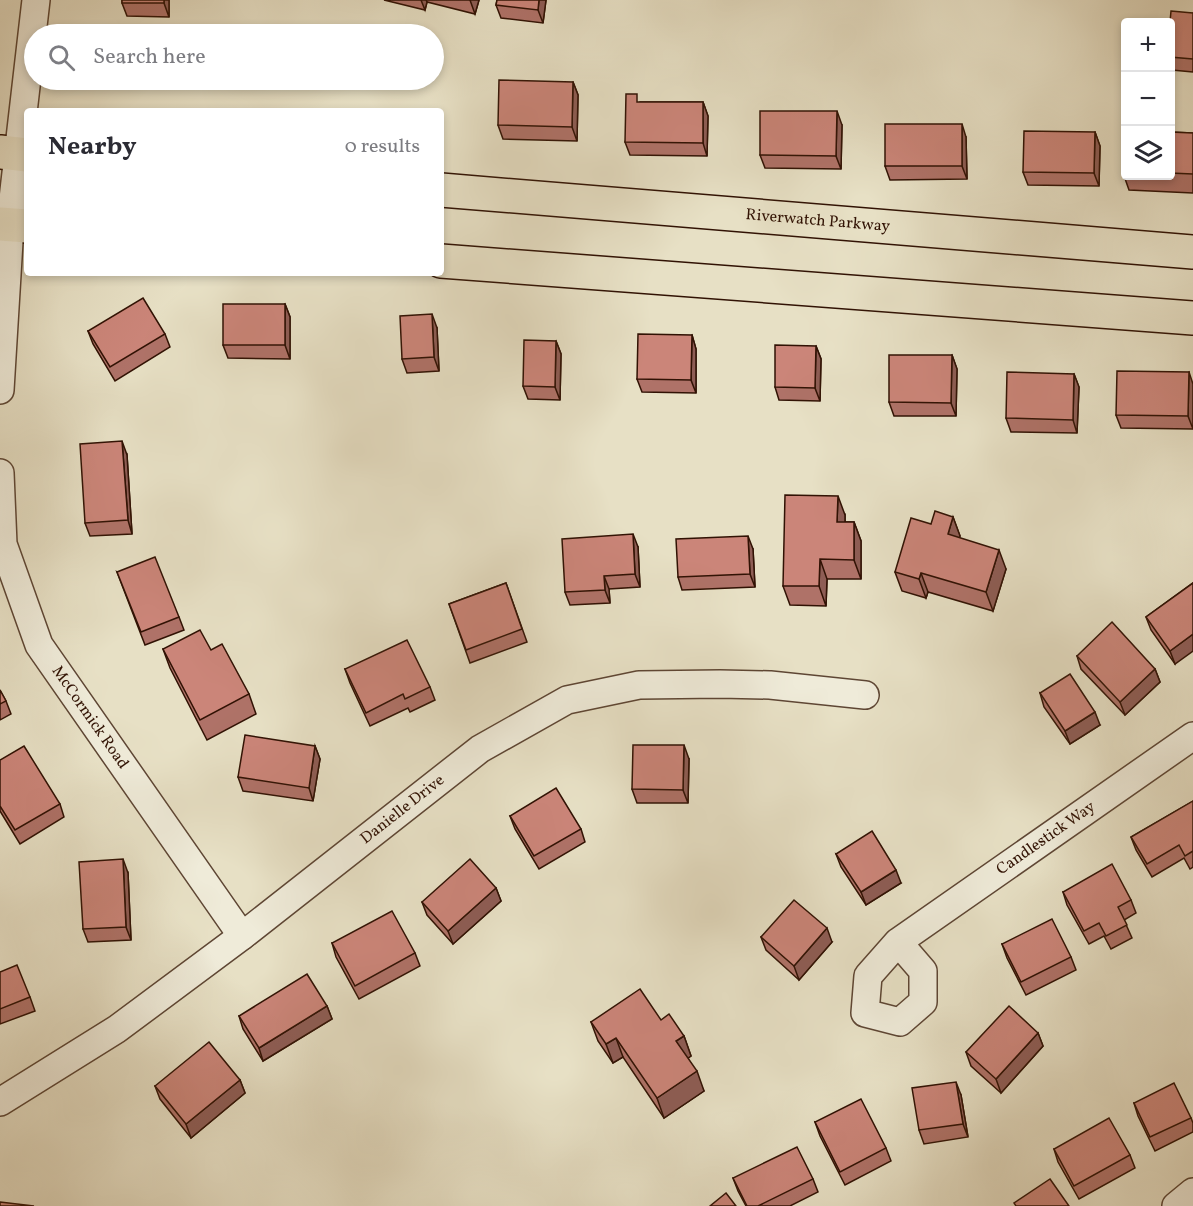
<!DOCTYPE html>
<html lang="en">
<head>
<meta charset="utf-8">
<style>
	:root { --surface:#fff; --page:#f2f2f3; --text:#2b2b33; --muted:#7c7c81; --line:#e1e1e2 }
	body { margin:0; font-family:Vollkorn,serif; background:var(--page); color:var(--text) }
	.controls { position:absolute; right:18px; top:18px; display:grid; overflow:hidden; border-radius:6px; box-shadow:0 3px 9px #0003 }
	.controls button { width:54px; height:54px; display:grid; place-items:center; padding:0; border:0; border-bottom:2px solid var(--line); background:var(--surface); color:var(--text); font:30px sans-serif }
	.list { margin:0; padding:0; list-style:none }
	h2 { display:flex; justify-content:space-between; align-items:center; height:78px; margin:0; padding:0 24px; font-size:26px }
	h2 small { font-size:20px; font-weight:400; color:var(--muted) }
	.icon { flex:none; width:33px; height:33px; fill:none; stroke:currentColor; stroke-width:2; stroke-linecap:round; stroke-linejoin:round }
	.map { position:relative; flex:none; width:1193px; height:1206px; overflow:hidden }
	.search { position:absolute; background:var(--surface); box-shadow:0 3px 9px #0003; left:24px; top:24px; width:420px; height:66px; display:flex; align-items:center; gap:15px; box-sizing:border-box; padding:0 21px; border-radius:33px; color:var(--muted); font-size:22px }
	.panel { position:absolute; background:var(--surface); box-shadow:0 3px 9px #0003; left:24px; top:108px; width:420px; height:168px; border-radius:6px }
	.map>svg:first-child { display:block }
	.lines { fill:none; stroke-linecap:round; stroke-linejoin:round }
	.street-casing { stroke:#5e4634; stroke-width:30 }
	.primary-casing { stroke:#311204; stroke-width:36 }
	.street { stroke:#efebd9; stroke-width:27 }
	.primary { stroke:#e7e0c5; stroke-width:33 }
	.wall { fill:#af7268; stroke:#311204; stroke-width:1.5 }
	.shaded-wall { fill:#8e5d55; stroke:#311204; stroke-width:1.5 }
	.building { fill:#cb8579; stroke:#311204; stroke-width:1.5 }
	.labels { text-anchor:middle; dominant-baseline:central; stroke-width:6; stroke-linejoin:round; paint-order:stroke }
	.street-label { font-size:16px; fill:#311204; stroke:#efebd9 }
</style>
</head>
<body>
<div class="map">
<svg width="1193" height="1206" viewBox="0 0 1193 1206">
	<rect width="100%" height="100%" fill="#e7e0c5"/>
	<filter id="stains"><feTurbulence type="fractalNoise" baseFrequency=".00333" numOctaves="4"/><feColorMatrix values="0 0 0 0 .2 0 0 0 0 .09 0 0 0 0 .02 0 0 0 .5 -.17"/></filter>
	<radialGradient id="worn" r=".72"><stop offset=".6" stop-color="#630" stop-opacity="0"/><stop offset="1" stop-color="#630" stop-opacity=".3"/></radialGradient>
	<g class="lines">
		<defs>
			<g id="street">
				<path d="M0,390L10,225L36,0"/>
				<path id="s1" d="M0,473L3,544L39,645L242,936"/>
				<path id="s2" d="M898,942L923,971V1002L900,1022L865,1013L868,976L898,942L1193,736"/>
				<path id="s3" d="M0,1102L117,1029L242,936L480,749L567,700L639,685L720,684L770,685L865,695"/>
				<path d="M1176,1206L1193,1192"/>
			</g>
			<g id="primary">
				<path d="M0,152L27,155"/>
				<path id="s4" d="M441,190L1193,252"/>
				<path d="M0,224L27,226"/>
				<path d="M441,261L1193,318"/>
			</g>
		</defs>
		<use href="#street" class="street-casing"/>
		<use href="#primary" class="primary-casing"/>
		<use href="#street" class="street"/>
		<use href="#primary" class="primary"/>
	</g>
	<g class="wall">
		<path d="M122,0H169V17L127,16L122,3Z"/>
		<path d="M384,0H479L475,14L427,2L425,10Z"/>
		<path d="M497,0H546L543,23L501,18L496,5Z"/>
		<path d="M1193,13V72L1172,70L1170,66V22Z"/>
		<path d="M573,82L578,95L577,141L503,139L498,125Z"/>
		<path d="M640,102H703L708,116L707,156L630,155L625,142Z"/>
		<path d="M842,125L841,169L765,168L760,155Z"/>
		<path d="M1125,129V176H1170V132L1193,133V193L1129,190L1122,170Z"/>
		<path d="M1095,132L1100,146L1099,186L1028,185L1023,172Z"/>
		<path d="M966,137L967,179L890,180L885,166Z"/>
		<path d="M285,304L290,317V359L228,358L223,345Z"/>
		<path d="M437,328L439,371L407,373L402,359Z"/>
		<path d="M88,331L165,334L170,347L115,381L93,344Z"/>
		<path d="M692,335L696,349V393L642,392L637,379Z"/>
		<path d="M556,341L561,354L560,400L528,399L523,386Z"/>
		<path d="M816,346L821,359L820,401L779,400L775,387Z"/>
		<path d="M952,355L957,369L956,416H894L889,402Z"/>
		<path d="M1189,372L1193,429L1121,428L1116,415Z"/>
		<path d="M1074,374L1079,387L1077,433L1011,432L1006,418Z"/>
		<path d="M127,455L132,534L90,536L85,523Z"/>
		<path d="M845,515V522H854L861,541V579H827L826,606L790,605L783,586Z"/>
		<path d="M953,517L960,536L959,538L1006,569L993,611L928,592L926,598L902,591L895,572L931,524Z"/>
		<path d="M638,547L640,587L609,589L610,603L570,605L565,592Z"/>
		<path d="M753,549L755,587L682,590L678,577Z"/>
		<path d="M117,572L179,617L184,630L145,645Z"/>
		<path d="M506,583L527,642L470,663L449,604Z"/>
		<path d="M1193,583L1175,664L1151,630L1146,617Z"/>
		<path d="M163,649L211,650L249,694L256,714L207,740L170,668Z"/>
		<path d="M1077,656L1155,669L1160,682L1125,715L1081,669Z"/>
		<path d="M345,669L430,687L435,700L410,712L408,708L370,726L350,683Z"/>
		<path d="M0,690L6,701L11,714L0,720Z"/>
		<path d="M1040,693L1100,725L1070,744L1044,707Z"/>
		<path d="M315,746L320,759L313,801L243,791L238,777Z"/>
		<path d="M689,759L688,803H637L632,789Z"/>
		<path d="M0,760L60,804L64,817L20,844L0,811Z"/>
		<path d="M1193,801V867L1190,869L1184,858L1152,877L1136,850L1131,837Z"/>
		<path d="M510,816L581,829L585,842L539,869L515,829Z"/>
		<path d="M836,854L901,883L866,905L841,867Z"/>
		<path d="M128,873L131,940L88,942L83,929Z"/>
		<path d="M496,888L501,901L453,944L427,915L422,902Z"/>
		<path d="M1063,892L1131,900L1136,913L1124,920L1132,938L1111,949L1104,936L1089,944L1067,905Z"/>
		<path d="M761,937L832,942L799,980L766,950Z"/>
		<path d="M332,943L415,953L420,966L359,999L336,957Z"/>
		<path d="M1002,944L1071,957L1076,970L1026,995L1007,958Z"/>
		<path d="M0,972L30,997L35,1011L0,1024Z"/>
		<path d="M327,1006L332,1019L263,1061L243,1029L239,1016Z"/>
		<path d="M661,1020L684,1036L691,1056L688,1058L704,1091L664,1118L623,1057L613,1063L598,1041L591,1022Z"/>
		<path d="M1038,1033L1043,1046L1001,1093L971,1066L966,1052Z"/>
		<path d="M240,1080L245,1093L191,1138L160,1099L155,1086Z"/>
		<path d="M961,1095L968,1137L924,1144L919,1130Z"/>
		<path d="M1134,1103L1191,1118L1193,1123V1132L1155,1151L1138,1116Z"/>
		<path d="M815,1122L886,1148L891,1161L845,1185L820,1136Z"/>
		<path d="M1054,1149L1130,1155L1135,1168L1079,1199L1058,1162Z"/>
		<path d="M733,1178L813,1179L818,1192L790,1206H746L738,1191Z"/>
	</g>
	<g class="shaded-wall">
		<path d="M164,0H169V17L164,3Z"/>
		<path d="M421,0H426L427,2L425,10Z"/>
		<path d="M470,0H479L475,14Z"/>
		<path d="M539,0H546L543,23L538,10Z"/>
		<path d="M573,82L578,95L577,141L572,127Z"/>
		<path d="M703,102L708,116L707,156L703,143Z"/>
		<path d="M837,111L842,125L841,169L836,156Z"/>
		<path d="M962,124L966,137L967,179L962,166Z"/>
		<path d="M1095,132L1100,146L1099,186L1094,173Z"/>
		<path d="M285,304L290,317V359L285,345Z"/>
		<path d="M432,314L437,328L439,371L434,357Z"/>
		<path d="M692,335L696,349V393L691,380Z"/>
		<path d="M556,341L561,354L560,400L555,387Z"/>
		<path d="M816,346L821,359L820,401L815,388Z"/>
		<path d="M952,355L957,369L956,416L951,403Z"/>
		<path d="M1189,372L1193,384V429L1188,416Z"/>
		<path d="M1074,374L1079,387L1077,433L1073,420Z"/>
		<path d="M122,441L127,455L132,534L128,520Z"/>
		<path d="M838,496L845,515V541L837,522Z"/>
		<path d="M953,517L960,536L955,554L948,534Z"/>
		<path d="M854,522L861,541V579L854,560Z"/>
		<path d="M633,534L638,547L640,587L635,574Z"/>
		<path d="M748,536L753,549L755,587L750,574Z"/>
		<path d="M999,550L1006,569L993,611L986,592Z"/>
		<path d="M820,559L827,579L826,606L819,586Z"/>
		<path d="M921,573L928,592L926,598L919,579Z"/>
		<path d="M604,576L609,589L610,603L605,590Z"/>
		<path d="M1193,634V651L1175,664L1170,651Z"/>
		<path d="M1155,669L1160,682L1125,715L1120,702Z"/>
		<path d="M1095,712L1100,725L1070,744L1065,731Z"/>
		<path d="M684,745L689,759L688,803L683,790Z"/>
		<path d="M315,746L320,759L313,801L309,788Z"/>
		<path d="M123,859L128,873L131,940L126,927Z"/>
		<path d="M896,870L901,883L866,905L861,892Z"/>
		<path d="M496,888L501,901L453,944L448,931Z"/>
		<path d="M827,928L832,942L799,980L794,966Z"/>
		<path d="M327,1006L332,1019L263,1061L259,1048Z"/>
		<path d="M1038,1033L1043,1046L1001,1093L996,1079Z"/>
		<path d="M684,1036L691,1056L684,1061L676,1041Z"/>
		<path d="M616,1038L623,1057L613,1063L606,1044Z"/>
		<path d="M697,1071L704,1091L664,1118L657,1098Z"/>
		<path d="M240,1080L245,1093L191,1138L186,1124Z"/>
		<path d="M956,1082L961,1095L968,1137L963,1124Z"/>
	</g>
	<g class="building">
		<rect x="122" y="0" width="42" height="3"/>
		<path d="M497,0H539L538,10L496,5Z"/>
		<path d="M1171,11L1193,13V59L1170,57V22Z"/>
		<path d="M499,80L573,82L572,127L498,125Z"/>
		<path d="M626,94H637V102H703V143L625,142Z"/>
		<path d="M760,111H837L836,156L760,155Z"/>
		<rect x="885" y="124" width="77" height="42"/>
		<path d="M1125,129V170H1122Z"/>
		<path d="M1024,131L1095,132L1094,173L1023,172Z"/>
		<path d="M1170,132L1193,133V174L1170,173Z"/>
		<path d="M143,298L165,334L110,367L88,331Z"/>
		<rect x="223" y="304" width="62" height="41"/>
		<path d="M432,314L434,357L402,359L400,316Z"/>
		<path d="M638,334L692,335L691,380L637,379Z"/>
		<path d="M524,340L556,341L555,387L523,386Z"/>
		<path d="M775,345L816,346L815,388L775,387Z"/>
		<path d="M889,355H952L951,403L889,402Z"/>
		<path d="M1117,371L1189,372L1188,416L1116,415Z"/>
		<path d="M1007,372L1074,374L1073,420L1006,418Z"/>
		<path d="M122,441L128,520L85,523L80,444Z"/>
		<path d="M785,495L838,496L837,522H854V560L820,559L819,586H783Z"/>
		<path d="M935,511L953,517L948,534L999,550L986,592L921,573L919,579L895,572L911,518L931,524Z"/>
		<path d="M633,534L635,574L604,576L605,590L565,592L562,539Z"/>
		<path d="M748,536L750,574L678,577L676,539Z"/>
		<path d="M155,557L179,617L141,632L117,572Z"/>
		<path d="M506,583L522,629L466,650L449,604Z"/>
		<path d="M1193,583V634L1170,651L1146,617Z"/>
		<path d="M1112,622L1155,669L1120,702L1077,656Z"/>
		<path d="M200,630L211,650L222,644L249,694L200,720L163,649Z"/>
		<path d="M407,640L430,687L405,699L403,694L366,713L345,669Z"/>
		<path d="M1070,674L1095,712L1065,731L1040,693Z"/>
		<path d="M0,690L6,701L0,704Z"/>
		<path d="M245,735L315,746L309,788L238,777Z"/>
		<path d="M633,745H684L683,790L632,789Z"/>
		<path d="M24,746L60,804L15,830L0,806V760Z"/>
		<path d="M556,788L581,829L534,856L510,816Z"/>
		<path d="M1193,801V851L1185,856L1179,845L1147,864L1131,837Z"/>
		<path d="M872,831L896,870L861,892L836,854Z"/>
		<path d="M123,859L126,927L83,929L79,862Z"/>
		<path d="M470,859L496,888L448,931L422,902Z"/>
		<path d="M1112,864L1131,900L1118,907L1127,925L1106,936L1099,923L1084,931L1063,892Z"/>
		<path d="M794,900L827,928L794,966L761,937Z"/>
		<path d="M392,911L415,953L355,986L332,943Z"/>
		<path d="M1052,919L1071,957L1021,982L1002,944Z"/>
		<path d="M17,965L30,997L0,1009V972Z"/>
		<path d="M307,974L327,1006L259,1048L239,1016Z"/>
		<path d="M640,989L661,1020L669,1014L684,1036L676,1041L697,1071L657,1098L616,1038L606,1044L591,1022Z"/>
		<path d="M1009,1006L1038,1033L996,1079L966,1052Z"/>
		<path d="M209,1042L240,1080L186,1124L155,1086Z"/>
		<path d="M956,1082L963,1124L919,1130L912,1088Z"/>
		<path d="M1174,1083L1191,1118L1150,1137L1134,1103Z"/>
		<path d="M861,1099L886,1148L840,1172L815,1122Z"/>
		<path d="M1109,1118L1130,1155L1074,1186L1054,1149Z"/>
		<path d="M797,1147L813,1179L758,1206H747L733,1178Z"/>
		<path d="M1050,1179L1069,1206H1016L1014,1203Z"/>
		<path d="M726,1193L736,1206H710Z"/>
		<path d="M0,1202L34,1206H0Z"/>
	</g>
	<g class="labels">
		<g class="street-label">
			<text stroke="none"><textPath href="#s4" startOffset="378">Riverwatch Parkway</textPath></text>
			<text stroke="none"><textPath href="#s1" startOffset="267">McCormick Road</textPath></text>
			<text stroke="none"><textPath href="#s3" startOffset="498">Danielle Drive</textPath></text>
			<text stroke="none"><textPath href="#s2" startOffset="399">Candlestick Way</textPath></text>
		</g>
	</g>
	<rect width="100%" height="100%" filter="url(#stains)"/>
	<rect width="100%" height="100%" fill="url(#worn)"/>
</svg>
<div class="controls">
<button>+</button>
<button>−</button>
<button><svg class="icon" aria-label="layers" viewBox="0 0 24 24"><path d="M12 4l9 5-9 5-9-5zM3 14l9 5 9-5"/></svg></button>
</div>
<div class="search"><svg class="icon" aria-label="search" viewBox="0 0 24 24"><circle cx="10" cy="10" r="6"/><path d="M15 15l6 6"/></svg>Search here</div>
<section class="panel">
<h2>Nearby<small>0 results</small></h2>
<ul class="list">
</ul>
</section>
</div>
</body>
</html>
